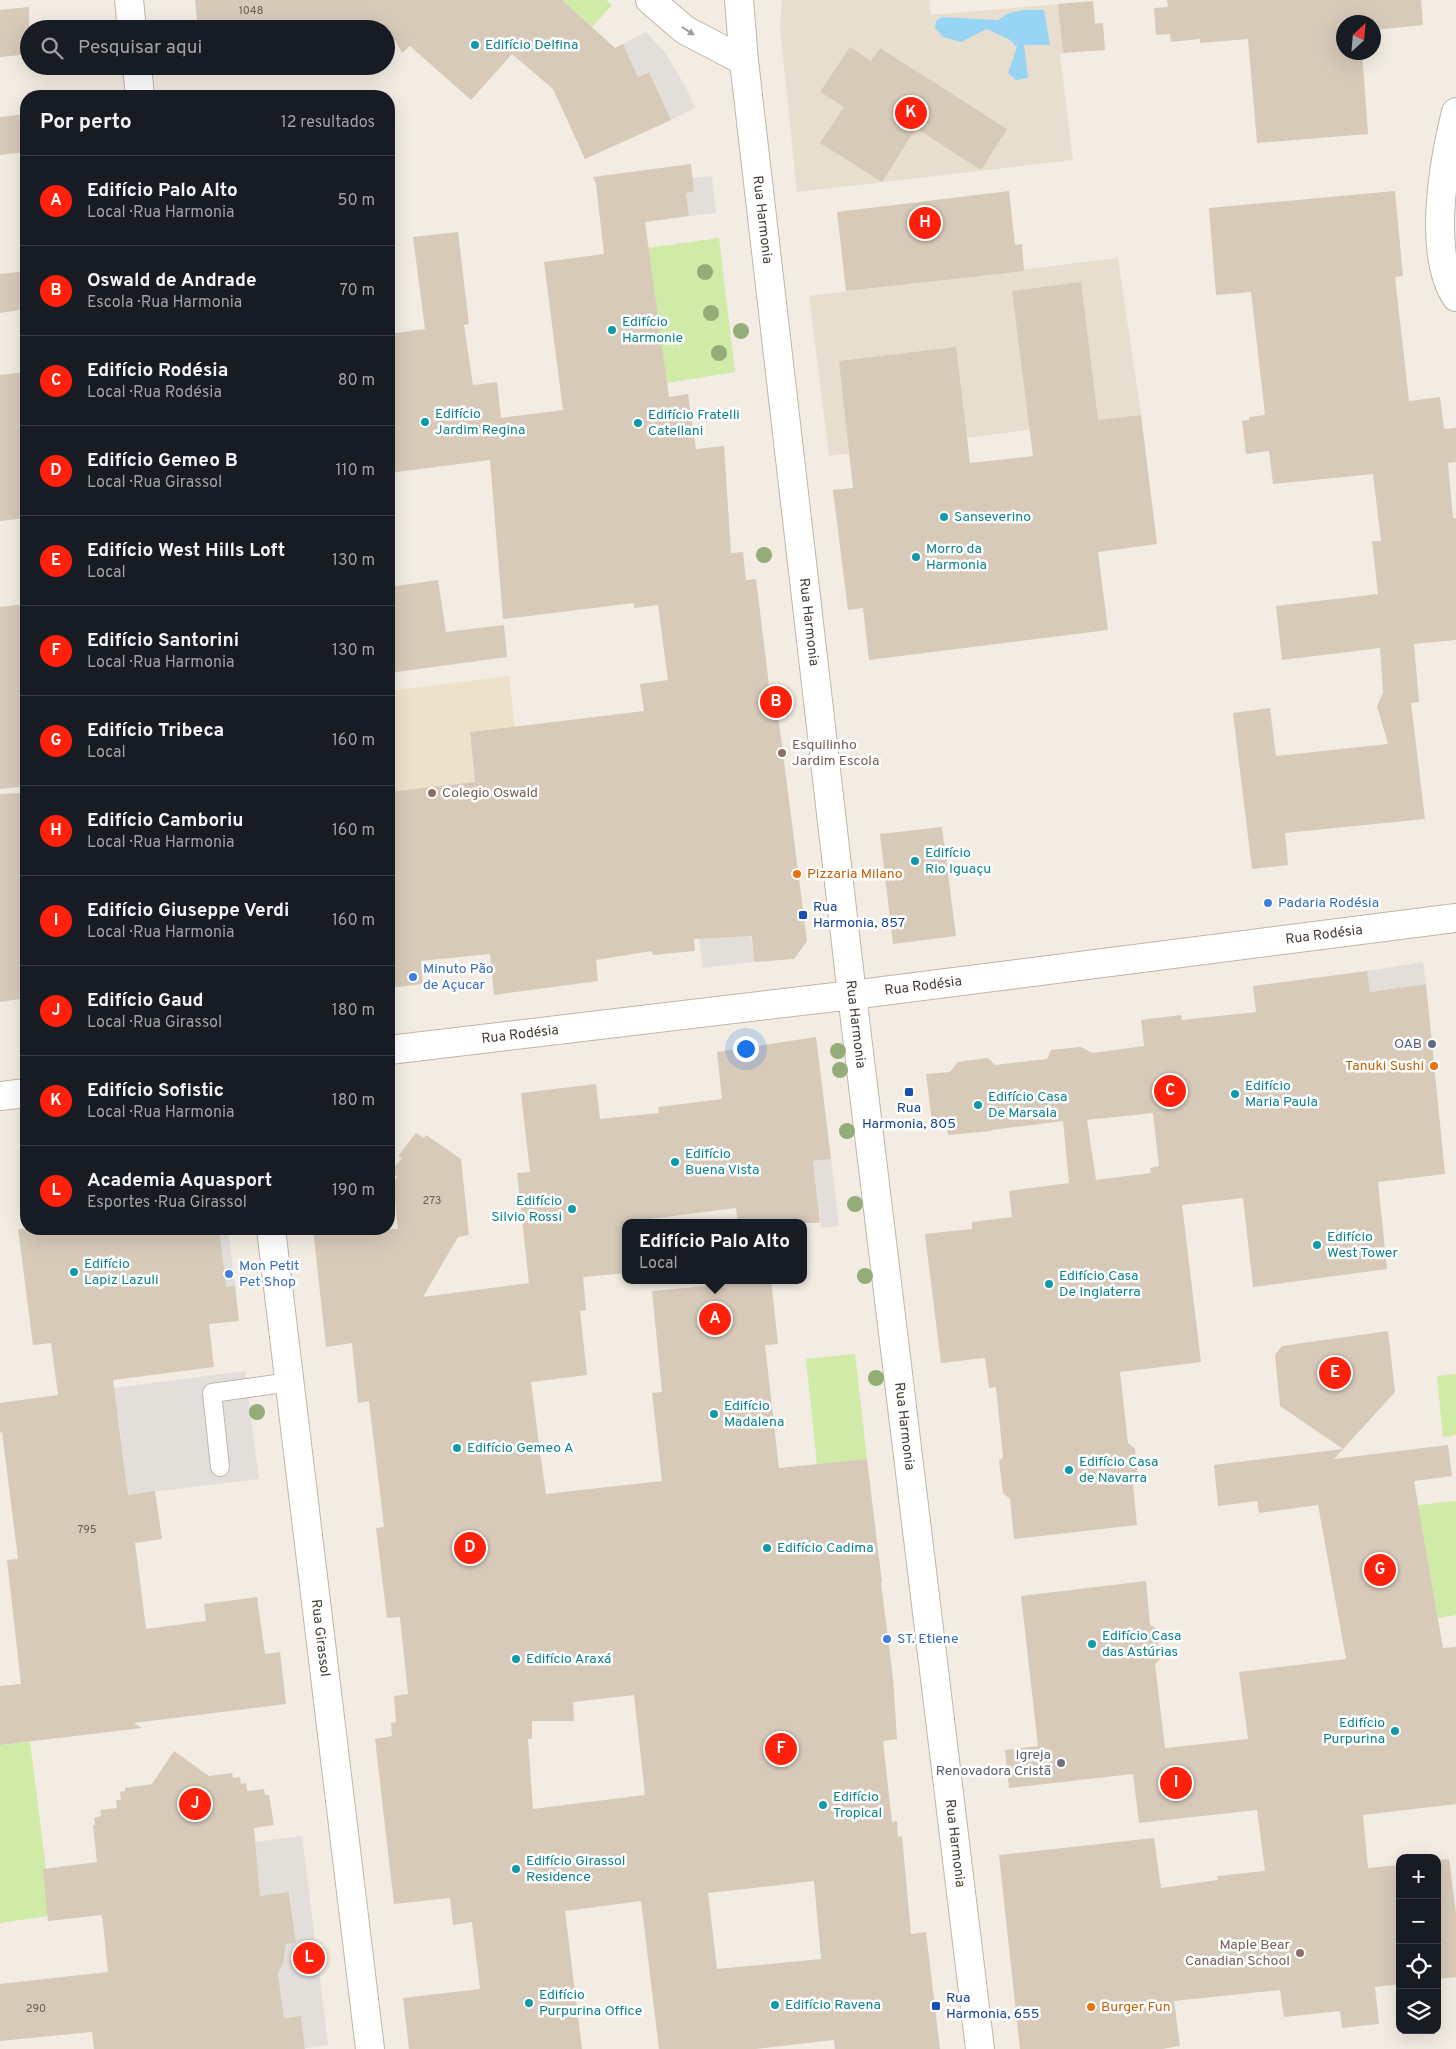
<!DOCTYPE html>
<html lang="pt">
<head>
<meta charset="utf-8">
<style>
	:root { --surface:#171b24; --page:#20242c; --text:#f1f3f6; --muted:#9ea1a6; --line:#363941; --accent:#ff210c }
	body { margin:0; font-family:Overpass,sans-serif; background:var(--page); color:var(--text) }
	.controls { position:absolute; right:15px; bottom:15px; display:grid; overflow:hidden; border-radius:10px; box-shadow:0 5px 20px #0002 }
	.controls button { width:45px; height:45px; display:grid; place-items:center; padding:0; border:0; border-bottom:1px solid var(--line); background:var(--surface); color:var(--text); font:25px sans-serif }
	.compass { position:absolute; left:1336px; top:15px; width:45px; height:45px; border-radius:50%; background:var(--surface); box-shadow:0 5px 20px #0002; rotate:26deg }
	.you { position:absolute; left:745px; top:1048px; width:18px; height:18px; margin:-12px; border:4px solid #fff; border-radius:50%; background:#1a73e8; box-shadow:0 0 0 8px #1a73e833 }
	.badge { display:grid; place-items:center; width:32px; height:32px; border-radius:50%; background:var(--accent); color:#fff; font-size:16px; font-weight:700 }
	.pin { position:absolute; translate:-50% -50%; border:2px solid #fff; box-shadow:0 1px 5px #0006 }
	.popup { position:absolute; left:622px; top:1219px; width:185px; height:65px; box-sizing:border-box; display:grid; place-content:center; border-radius:10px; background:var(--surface); filter:drop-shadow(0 1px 4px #0005); font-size:16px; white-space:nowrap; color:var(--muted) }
	.popup b { font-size:19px; color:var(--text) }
	.popup::after { content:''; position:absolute; left:50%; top:100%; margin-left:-10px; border:10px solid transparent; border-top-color:var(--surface) }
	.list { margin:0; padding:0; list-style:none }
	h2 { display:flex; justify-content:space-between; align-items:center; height:65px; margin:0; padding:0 20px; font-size:21px }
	h2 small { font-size:16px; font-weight:400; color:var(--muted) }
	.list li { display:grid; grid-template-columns:32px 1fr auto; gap:15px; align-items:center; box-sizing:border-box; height:90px; padding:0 20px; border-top:1px solid var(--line) }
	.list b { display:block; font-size:19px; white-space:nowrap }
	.list p { margin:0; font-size:16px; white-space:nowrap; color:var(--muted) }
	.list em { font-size:16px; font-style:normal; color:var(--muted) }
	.icon { flex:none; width:28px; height:28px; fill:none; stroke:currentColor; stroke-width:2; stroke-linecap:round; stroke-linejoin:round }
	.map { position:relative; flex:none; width:1456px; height:2049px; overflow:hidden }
	.search { position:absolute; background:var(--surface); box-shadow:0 5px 20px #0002; left:20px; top:20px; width:375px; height:55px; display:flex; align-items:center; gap:12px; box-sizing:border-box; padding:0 18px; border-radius:28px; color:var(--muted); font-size:19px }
	.panel { position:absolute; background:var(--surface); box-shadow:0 5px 20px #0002; left:20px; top:90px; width:375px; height:1145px; border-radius:20px }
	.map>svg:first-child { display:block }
	.residential { fill:#e7decf }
	.education { fill:#ede1ca }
	.green { fill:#d0eaa7 }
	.parking { fill:#e2dfdb }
	.water { fill:#98d5f5 }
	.building { fill:#d7cab9; fill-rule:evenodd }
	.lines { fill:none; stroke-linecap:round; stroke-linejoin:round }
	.service-casing { stroke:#c1b6a7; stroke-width:20 }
	.minor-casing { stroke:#c1b6a7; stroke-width:30 }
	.service { stroke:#fff; stroke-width:18 }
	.minor { stroke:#fff; stroke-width:28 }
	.tree { fill:#94ac78 }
	.oneway { fill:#a29e98 }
	.culture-dot { fill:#0f9aa8; stroke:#fff; stroke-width:2 }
	.education-dot { fill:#8d6e63; stroke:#fff; stroke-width:2 }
	.food-dot { fill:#e8710a; stroke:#fff; stroke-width:2 }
	.shop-dot { fill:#3f7fe0; stroke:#fff; stroke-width:2 }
	.transit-dot { fill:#1a4fb4; stroke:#fff; stroke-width:2 }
	.service-dot { fill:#5c6f8a; stroke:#fff; stroke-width:2 }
	.worship-dot { fill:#6b7280; stroke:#fff; stroke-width:2 }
	.labels { text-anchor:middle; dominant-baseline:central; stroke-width:5; stroke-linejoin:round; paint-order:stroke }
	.number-label { font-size:11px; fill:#696054 }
	.culture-label { font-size:14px; fill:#0d838f; stroke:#fff; text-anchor:start }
	.street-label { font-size:14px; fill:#443c32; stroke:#fff }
	.education-label { font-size:14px; fill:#785e54; stroke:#fff; text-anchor:start }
	.food-label { font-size:14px; fill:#c56008; stroke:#fff; text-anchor:start }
	.shop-label { font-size:14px; fill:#366cbe; stroke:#fff; text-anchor:start }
	.transit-label { font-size:14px; fill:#164399; stroke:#fff; text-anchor:start }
	.service-label { font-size:14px; fill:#4e5e75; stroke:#fff; text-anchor:end }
	.worship-label { font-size:14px; fill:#5b616d; stroke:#fff; text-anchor:end }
</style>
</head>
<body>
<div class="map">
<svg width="1456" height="2049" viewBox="0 0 1456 2049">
	<rect width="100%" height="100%" fill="#f2ece2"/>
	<g class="residential">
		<path d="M782,0H929L931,15L1058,4L1063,53L1060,54L1073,160L797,192L780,28Z"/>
		<path d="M1118,258L1141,415L829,456L809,296Z"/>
	</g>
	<path class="education" d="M509,676L515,727L470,732L480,836L432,895L389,901V691Z"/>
	<g class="green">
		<path d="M562,0H606L612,5L592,27Z"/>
		<path d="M719,238L735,372L667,383L648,248Z"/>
		<path d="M855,1354L867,1459L817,1464L806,1359Z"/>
		<path d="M1456,1374V1435L1443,1437L1437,1376Z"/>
		<path d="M1456,1501V1615L1438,1618L1418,1505Z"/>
		<path d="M30,1742L46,1869L48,1916L0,1923V1745Z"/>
	</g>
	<g class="parking">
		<path d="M646,32L666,54L685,86L695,108L671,120L649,72L638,77L623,44Z"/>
		<path d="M712,176L716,213L689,216L686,193L694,192L692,178Z"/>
		<path d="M751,933L754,962L703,968L699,939Z"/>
		<path d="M1423,962L1426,984L1370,992L1367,971Z"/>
		<path d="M831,1159L839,1226L821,1228L813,1161Z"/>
		<path d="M219,1229H228L235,1286L215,1288Z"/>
		<path d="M245,1371L259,1479L128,1495L118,1415H112L74,1393Z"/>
		<path d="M302,1836L328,2045L305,2048L301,2016L284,2018L278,1970L283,1964L275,1946L296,1942L290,1892L259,1896L255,1842Z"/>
	</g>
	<path class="water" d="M1022,10H1044L1050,45H1024L1028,78L1016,80L1008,73L1017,47L1010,40L987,29L961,42L943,37L935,28L936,21L942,17L998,20L1009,13Z"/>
	<g class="building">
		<path d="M195,0H562L615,48L623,44L638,77L649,72L671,120L585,159L553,89L512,54L471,100L410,46L402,53L395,40L386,42V29H319L318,21L257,29H198Z"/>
		<path d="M1167,0H1421L1423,25L1374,30V22H1344V52H1362L1368,134L1257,143L1248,39L1200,43V39L1171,42L1170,34L1156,35L1154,8L1168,7Z"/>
		<path d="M1093,1L1095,24L1103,23L1105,50L1063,53L1058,4Z"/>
		<path d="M29,7V54L0,57V10Z"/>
		<path d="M850,47L871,61L880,48L1007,129L981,170L916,128L882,182L820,143L844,107L820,92Z"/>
		<path d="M26,114V152L0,155V117Z"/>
		<path d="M691,164L694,192L686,193L689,216L645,222L669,397L688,394L696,449L724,446L731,553L743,552L746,580L756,579L769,685L773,684L780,730L807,941L794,959L754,962L752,936L694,939L695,951L653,955L652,951L596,960L598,981L494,995L490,954L421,961L423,984L389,988V792L475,782L470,732L644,711L640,684L668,680L658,605L634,608V603L503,619L490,460L389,473V334L425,329L413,237L458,232L469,324L464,325L473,385L497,382L501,418L563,410L544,262L604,254L596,184L593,177Z"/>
		<path d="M1009,191L1015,245L1022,244L1024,271L846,291L837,212Z"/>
		<path d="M1395,191L1403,276L1395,277L1409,401L1440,397L1444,429L1456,428V462L1448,463L1453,518H1456V640L1414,644L1419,702L1411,703L1425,819L1285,833L1288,865L1252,869L1233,713L1270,708L1276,756L1388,744L1377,706L1383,693L1380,648L1282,660L1276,606L1378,594L1372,541H1381L1373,474L1273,484L1269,451L1246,454L1242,421L1249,420V417L1265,415L1251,292L1216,295L1209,208Z"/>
		<path d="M26,271V309L0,313V274Z"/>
		<path d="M1081,282L1098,420L1141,415L1157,544L1098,552L1108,630L869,660L863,608L848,610L833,490L853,488L839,361L956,347L970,463L1033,456L1012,291Z"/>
		<path d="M26,372V518L0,521V375Z"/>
		<path d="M438,580L446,632L504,625L507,657L389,673V587Z"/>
		<path d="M26,604V786L0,789V607Z"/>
		<path d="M20,793L26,859V998L0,1002V794Z"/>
		<path d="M942,827L956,936L893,944L880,834Z"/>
		<path d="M1367,971L1370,992L1426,984L1445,1174L1378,1182L1387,1269L1253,1287L1243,1198L1182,1205L1201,1362L1120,1372L1128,1443L1135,1449L1138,1479L1133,1485L1137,1525L1014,1539L1010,1499L1003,1493L999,1461L1003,1457L996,1387L989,1388L985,1358L941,1363L925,1234L972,1229V1222L1012,1217L1009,1191L1069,1183L1063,1121L991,1130L992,1131L948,1135L945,1119L932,1121L926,1074L950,1072L958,1062L988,1058L995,1065L1047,1059L1051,1050L1081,1047L1093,1053L1144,1046L1141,1020L1181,1015L1182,1020L1256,1012L1253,986ZM1153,1113L1159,1166L1150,1168L1151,1173L1096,1180L1087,1120Z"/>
		<path d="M816,1037L831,1159L813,1161L820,1223H738L736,1208L626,1222V1273L583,1277L586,1310L580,1311L587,1375L531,1382L541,1459L546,1494L662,1481L652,1393L662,1392L652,1291L771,1280L778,1344L765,1345L779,1468L867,1459L882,1583H881L893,1678L897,1739L883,1741L892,1822L897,1821L898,1837L902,1836L911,1934L926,1932L940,2049H835L834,2040L756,2049H659L641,1901L565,1911L582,2049H409L403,1998L480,1989L472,1922L453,1925L450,1898L394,1904L375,1739L392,1736L391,1723L396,1722L394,1696L408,1694L400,1617L387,1618L376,1528L384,1527L369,1401L358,1403L352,1343L326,1347L313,1229H398L393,1183L397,1177L391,1171L402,1158L398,1156L416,1133L424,1138L426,1135L461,1159L469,1235L458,1237L423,1297L529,1283L517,1173L530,1172L521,1093L596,1084L600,1119L659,1113L658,1107L722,1099L717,1052ZM634,1695L645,1795L533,1809L528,1739H532V1721H574L573,1702ZM814,1881L821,1959L717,1969L708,1893Z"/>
		<path d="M18,1229H219L226,1287L235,1286L239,1321L209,1324L214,1367L113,1380L128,1495L155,1491L162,1539L135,1543L146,1629L206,1621L204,1604L257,1597L265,1654L280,1652L286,1704L134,1723L142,1728L0,1745V1686L21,1684L7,1560L18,1559L2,1432L0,1433V1403L58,1395L51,1343L33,1345Z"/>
		<path d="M1388,1331L1395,1392L1334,1459L1448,1445L1452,1476L1414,1481L1443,1648L1456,1647V1804L1363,1815L1368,1868L1400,1865V1984L1375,1987L1379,2024L1342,2028L1340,2011L1284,2017L1280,1990L1174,2001L1180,2046L1162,2049H1020L999,1855L1154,1838L1161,1888L1218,1880L1217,1876L1265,1871L1257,1810L1139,1823L1133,1774L1009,1788L1005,1750L1038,1746L1021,1596L1146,1581L1150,1625L1156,1628L1160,1659L1155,1664L1165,1748L1248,1739L1239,1672L1346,1659L1318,1505L1259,1513L1257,1501L1218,1506L1214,1465L1343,1449L1280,1406L1275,1355L1282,1346Z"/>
		<path d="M174,1751L209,1776L232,1773L233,1778L240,1777L241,1784L246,1783L247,1791L264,1789L265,1795H269L274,1825L254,1828L260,1896L289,1892L296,1943L286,1944L283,1964L278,1973L284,2018L301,2016L305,2049H94L92,2032L0,2041V1984L108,1972L102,1915L48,1921L43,1869L97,1862L93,1825H95L94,1818L101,1816L100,1810L117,1808L116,1800H121L120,1792L125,1791V1788L152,1784Z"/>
		<path d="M1449,1859L1456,1914V1977L1437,1979V1860Z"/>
	</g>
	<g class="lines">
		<defs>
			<path id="service" d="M220,1467L212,1393L290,1382"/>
			<g id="minor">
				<path d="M129,0L132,29"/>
				<path d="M650,0L685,30L744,61"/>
				<path id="s1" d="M739,0L744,61L852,995L980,2049"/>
				<path d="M137,66L140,96"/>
				<path d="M1456,112C1444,160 1427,252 1456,297"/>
				<path id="s2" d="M389,1050L852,995L1456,918"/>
				<path d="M0,1096L26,1093"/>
				<path id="s3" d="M271,1229L370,2049"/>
			</g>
		</defs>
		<use href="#service" class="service-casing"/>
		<use href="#minor" class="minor-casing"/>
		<use href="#service" class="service"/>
		<use href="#minor" class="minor"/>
	</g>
	<g class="tree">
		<circle cx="705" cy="272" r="8"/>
		<circle cx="711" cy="313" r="8"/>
		<circle cx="741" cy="331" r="8"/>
		<circle cx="719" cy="353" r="8"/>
		<circle cx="764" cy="555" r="8"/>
		<circle cx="838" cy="1051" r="8"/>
		<circle cx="840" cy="1070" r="8"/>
		<circle cx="847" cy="1131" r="8"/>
		<circle cx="855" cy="1204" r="8"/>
		<circle cx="865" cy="1276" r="8"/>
		<circle cx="876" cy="1378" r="8"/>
		<circle cx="257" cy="1412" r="8"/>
	</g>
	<defs><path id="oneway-solid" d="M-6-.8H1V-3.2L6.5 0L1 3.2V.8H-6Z" transform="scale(1.25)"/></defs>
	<use class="oneway" href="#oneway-solid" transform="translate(688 31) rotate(33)"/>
	<g class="culture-dot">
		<circle cx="475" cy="45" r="5"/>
		<circle cx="612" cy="330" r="5"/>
		<circle cx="425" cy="422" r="5"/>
		<circle cx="638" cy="423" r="5"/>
		<circle cx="944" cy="517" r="5"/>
		<circle cx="916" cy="557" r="5"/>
		<circle cx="915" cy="861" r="5"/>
		<circle cx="1235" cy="1094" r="5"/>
		<circle cx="978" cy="1105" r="5"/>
		<circle cx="675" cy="1162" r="5"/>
		<circle cx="572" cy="1209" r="5"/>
		<circle cx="1317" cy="1245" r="5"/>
		<circle cx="74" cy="1272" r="5"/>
		<circle cx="1049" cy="1284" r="5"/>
		<circle cx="714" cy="1414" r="5"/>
		<circle cx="457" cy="1448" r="5"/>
		<circle cx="1069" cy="1470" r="5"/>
		<circle cx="767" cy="1548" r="5"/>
		<circle cx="1092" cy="1644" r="5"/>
		<circle cx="516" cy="1659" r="5"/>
		<circle cx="1395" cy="1731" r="5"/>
		<circle cx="823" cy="1805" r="5"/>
		<circle cx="516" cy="1869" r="5"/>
		<circle cx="529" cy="2003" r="5"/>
		<circle cx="775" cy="2005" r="5"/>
	</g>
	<g class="education-dot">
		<circle cx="782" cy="753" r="5"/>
		<circle cx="432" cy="793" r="5"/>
		<circle cx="1300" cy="1953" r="5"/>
	</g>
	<g class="food-dot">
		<circle cx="797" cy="874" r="5"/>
		<circle cx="1434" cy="1066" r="5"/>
		<circle cx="1091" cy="2007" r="5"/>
	</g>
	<g class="shop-dot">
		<circle cx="1268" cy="903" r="5"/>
		<circle cx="413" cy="977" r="5"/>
		<circle cx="229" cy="1274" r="5"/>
		<circle cx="887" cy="1639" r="5"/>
	</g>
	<g class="transit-dot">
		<rect x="798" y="910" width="10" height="10" rx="2.5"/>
		<rect x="904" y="1087" width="10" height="10" rx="2.5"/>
		<rect x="931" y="2001" width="10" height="10" rx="2.5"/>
	</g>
	<circle class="service-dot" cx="1432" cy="1044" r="5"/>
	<circle class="worship-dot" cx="1061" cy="1763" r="5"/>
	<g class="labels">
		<g class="number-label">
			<text x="251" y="11">1048</text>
			<text x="432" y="1201">273</text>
			<text x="87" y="1530">795</text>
			<text x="36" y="2009">290</text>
		</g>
		<g class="culture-label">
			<text x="485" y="45">Edifício Delfina</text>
			<text x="622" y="322">Edifício<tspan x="622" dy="16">Harmonie</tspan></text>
			<text x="435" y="414">Edifício<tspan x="435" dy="16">Jardim Regina</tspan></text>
			<text x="648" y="415">Edifício Fratelli<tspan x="648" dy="16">Catellani</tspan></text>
			<text x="954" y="517">Sanseverino</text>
			<text x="926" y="549">Morro da<tspan x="926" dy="16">Harmonia</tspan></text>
			<text x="925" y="853">Edifício<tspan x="925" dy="16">Rio Iguaçu</tspan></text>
			<text x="1245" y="1086">Edifício<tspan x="1245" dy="16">Maria Paula</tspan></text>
			<text x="988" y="1097">Edifício Casa<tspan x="988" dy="16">De Marsala</tspan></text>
			<text x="685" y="1154">Edifício<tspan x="685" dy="16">Buena Vista</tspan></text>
			<text x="562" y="1201" text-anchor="end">Edifício<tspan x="562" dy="16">Silvio Rossi</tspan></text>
			<text x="1327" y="1237">Edifício<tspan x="1327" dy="16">West Tower</tspan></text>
			<text x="84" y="1264">Edifício<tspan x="84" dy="16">Lapiz Lazuli</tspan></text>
			<text x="1059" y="1276">Edifício Casa<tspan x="1059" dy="16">De Inglaterra</tspan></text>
			<text x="724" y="1406">Edifício<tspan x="724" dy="16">Madalena</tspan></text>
			<text x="467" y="1448">Edifício Gemeo A</text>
			<text x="1079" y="1462">Edifício Casa<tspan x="1079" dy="16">de Navarra</tspan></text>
			<text x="777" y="1548">Edifício Cadima</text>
			<text x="1102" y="1636">Edifício Casa<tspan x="1102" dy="16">das Astúrias</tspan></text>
			<text x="526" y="1659">Edifício Araxá</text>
			<text x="1385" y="1723" text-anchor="end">Edifício<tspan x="1385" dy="16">Purpurina</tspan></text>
			<text x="833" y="1797">Edifício<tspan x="833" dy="16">Tropical</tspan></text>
			<text x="526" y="1861">Edifício Girassol<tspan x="526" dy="16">Residence</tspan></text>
			<text x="539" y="1995">Edifício<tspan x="539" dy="16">Purpurina Office</tspan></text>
			<text x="785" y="2005">Edifício Ravena</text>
		</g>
		<g class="street-label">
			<text stroke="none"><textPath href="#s1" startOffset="221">Rua Harmonia</textPath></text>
			<text stroke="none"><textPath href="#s1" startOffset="626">Rua Harmonia</textPath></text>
			<text stroke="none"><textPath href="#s2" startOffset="942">Rua Rodésia</textPath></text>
			<text stroke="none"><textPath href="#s2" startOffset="538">Rua Rodésia</textPath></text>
			<text stroke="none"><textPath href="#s1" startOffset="1031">Rua Harmonia</textPath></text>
			<text stroke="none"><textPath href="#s2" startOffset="132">Rua Rodésia</textPath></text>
			<text stroke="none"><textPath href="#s1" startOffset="1436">Rua Harmonia</textPath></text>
			<text stroke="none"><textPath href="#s3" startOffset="412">Rua Girassol</textPath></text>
			<text stroke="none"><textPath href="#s1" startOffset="1856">Rua Harmonia</textPath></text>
		</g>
		<g class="education-label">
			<text x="792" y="745">Esquilinho<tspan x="792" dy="16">Jardim Escola</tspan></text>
			<text x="442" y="793">Colegio Oswald</text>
			<text x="1290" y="1945" text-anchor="end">Maple Bear<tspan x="1290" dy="16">Canadian School</tspan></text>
		</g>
		<g class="food-label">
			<text x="807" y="874">Pizzaria Milano</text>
			<text x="1424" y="1066" text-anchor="end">Tanuki Sushi</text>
			<text x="1101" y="2007">Burger Fun</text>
		</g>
		<g class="shop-label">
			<text x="1278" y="903">Padaria Rodésia</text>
			<text x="423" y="969">Minuto Pão<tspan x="423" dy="16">de Açucar</tspan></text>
			<text x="239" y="1266">Mon Petit<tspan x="239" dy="16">Pet Shop</tspan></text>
			<text x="897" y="1639">ST. Etiene</text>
		</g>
		<g class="transit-label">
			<text x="813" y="907">Rua<tspan x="813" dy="16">Harmonia, 857</tspan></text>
			<text x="909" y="1108" text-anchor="middle">Rua<tspan x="909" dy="16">Harmonia, 805</tspan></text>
			<text x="946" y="1998">Rua<tspan x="946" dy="16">Harmonia, 655</tspan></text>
		</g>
		<g class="service-label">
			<text x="1422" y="1044">OAB</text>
		</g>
		<g class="worship-label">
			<text x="1051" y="1755">Igreja<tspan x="1051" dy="16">Renovadora Cristã</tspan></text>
		</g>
	</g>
</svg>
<div class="controls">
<button>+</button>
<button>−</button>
<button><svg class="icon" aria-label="locate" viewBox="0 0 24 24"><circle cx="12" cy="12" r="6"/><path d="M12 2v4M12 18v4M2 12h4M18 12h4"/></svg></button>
<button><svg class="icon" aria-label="layers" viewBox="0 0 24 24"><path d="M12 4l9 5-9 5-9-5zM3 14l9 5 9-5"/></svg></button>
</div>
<svg class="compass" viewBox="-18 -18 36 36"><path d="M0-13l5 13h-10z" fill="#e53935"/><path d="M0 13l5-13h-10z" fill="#9ea1a6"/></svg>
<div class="you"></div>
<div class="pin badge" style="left:715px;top:1319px">A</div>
<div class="popup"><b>Edifício Palo Alto</b>Local</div>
<div class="pin badge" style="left:776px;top:702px">B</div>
<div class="pin badge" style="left:1170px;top:1091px">C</div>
<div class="pin badge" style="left:470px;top:1548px">D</div>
<div class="pin badge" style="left:1335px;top:1373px">E</div>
<div class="pin badge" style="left:781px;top:1749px">F</div>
<div class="pin badge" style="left:1380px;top:1570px">G</div>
<div class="pin badge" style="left:925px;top:223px">H</div>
<div class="pin badge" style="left:1176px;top:1783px">I</div>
<div class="pin badge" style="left:195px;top:1804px">J</div>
<div class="pin badge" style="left:911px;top:113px">K</div>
<div class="pin badge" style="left:309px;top:1958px">L</div>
<div class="search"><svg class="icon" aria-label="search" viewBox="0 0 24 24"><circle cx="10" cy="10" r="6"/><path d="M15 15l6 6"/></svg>Pesquisar aqui</div>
<section class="panel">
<h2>Por perto<small>12 resultados</small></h2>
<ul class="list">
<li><span class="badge">A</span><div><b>Edifício Palo Alto</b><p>Local · Rua Harmonia</p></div><em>50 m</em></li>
<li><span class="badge">B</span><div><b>Oswald de Andrade</b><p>Escola · Rua Harmonia</p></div><em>70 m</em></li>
<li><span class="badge">C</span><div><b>Edifício Rodésia</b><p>Local · Rua Rodésia</p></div><em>80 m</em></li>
<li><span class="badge">D</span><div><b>Edifício Gemeo B</b><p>Local · Rua Girassol</p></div><em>110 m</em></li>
<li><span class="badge">E</span><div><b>Edifício West Hills Loft</b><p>Local</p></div><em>130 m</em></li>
<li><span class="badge">F</span><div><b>Edifício Santorini</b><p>Local · Rua Harmonia</p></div><em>130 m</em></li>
<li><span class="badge">G</span><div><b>Edifício Tribeca</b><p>Local</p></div><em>160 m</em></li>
<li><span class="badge">H</span><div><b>Edifício Camboriu</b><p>Local · Rua Harmonia</p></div><em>160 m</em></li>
<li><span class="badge">I</span><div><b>Edifício Giuseppe Verdi</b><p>Local · Rua Harmonia</p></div><em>160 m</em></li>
<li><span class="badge">J</span><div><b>Edifício Gaud</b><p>Local · Rua Girassol</p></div><em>180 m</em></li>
<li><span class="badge">K</span><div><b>Edifício Sofistic</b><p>Local · Rua Harmonia</p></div><em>180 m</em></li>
<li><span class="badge">L</span><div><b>Academia Aquasport</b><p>Esportes · Rua Girassol</p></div><em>190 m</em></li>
</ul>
</section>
</div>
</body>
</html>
